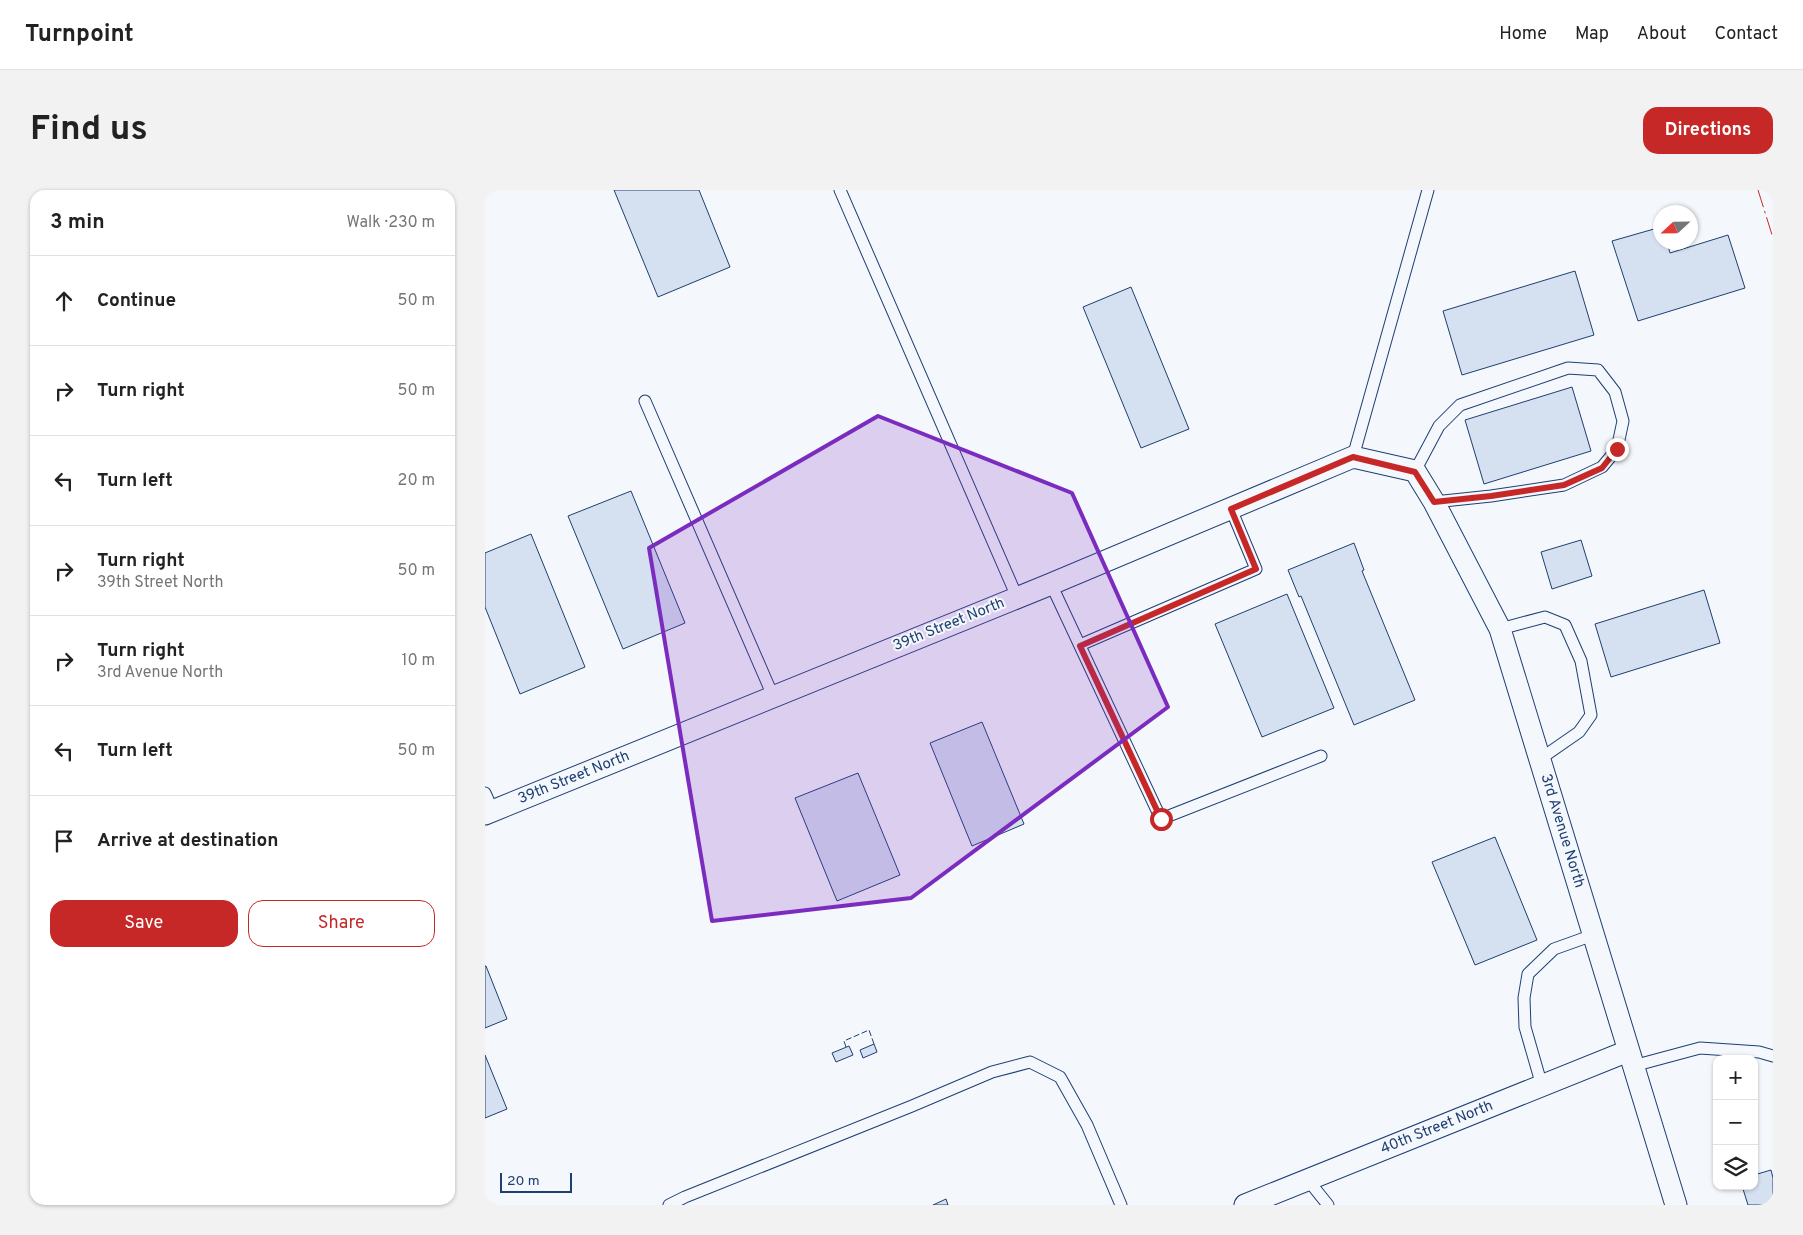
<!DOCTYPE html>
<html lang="en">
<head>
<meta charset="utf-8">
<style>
	:root { --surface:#fff; --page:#f2f2f2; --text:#222; --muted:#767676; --line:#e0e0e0; --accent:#c62828 }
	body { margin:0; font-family:Overpass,sans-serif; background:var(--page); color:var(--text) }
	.controls { position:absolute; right:15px; bottom:15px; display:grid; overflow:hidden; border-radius:10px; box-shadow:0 1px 4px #0004 }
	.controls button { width:45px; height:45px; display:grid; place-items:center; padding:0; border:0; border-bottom:1px solid var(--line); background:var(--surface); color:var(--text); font:25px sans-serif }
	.compass { position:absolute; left:1168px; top:15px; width:45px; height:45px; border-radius:50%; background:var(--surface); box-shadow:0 1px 4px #0004; rotate:248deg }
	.scale { position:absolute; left:15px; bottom:12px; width:72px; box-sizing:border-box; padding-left:5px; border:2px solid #1d3f73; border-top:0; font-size:14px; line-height:18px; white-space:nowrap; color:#1d3f73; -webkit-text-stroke:4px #f4f7fb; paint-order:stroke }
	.stop { position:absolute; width:15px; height:15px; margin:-11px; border:4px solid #c62828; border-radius:50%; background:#fff }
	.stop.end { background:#c62828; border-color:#fff; box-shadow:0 1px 5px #0008 }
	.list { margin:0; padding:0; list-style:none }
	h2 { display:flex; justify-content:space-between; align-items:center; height:65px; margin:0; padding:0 20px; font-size:21px }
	h2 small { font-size:16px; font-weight:400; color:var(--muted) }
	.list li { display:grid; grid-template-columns:32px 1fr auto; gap:15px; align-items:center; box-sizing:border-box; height:90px; padding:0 20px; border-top:1px solid var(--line) }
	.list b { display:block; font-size:19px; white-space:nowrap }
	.list p { margin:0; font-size:16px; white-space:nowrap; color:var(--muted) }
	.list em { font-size:16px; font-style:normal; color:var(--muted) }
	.actions { display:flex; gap:10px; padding:15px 20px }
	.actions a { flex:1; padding:11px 0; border:1px solid var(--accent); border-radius:15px; text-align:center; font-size:18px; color:var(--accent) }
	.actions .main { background:var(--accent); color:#fff }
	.icon { flex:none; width:28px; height:28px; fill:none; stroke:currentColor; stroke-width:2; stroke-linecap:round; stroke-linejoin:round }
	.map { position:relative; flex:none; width:1288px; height:1015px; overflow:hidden; border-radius:15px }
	header { display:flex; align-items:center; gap:30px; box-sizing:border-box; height:70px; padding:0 25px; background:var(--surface); border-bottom:1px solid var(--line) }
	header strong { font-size:24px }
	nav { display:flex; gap:28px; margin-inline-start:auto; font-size:18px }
	.intro { display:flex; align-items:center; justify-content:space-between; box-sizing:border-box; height:120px; padding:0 30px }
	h1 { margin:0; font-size:35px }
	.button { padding:12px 22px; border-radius:15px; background:var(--accent); color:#fff; font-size:18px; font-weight:700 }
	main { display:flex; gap:30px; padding:0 30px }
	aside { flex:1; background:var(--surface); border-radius:15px; box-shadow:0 1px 4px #0004 }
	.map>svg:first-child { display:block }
	.building { fill:#d5e0f0; stroke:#1d3f73 }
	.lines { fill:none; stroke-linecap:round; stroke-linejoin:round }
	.lane-casing { stroke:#1d3f73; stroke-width:13 }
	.street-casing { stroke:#1d3f73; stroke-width:23 }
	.lane { stroke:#f4f7fb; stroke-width:11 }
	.street { stroke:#f4f7fb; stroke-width:21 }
	.fence { stroke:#1d3f73; stroke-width:1; stroke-dasharray:6 2.5; stroke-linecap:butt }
	.power { stroke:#c62828; stroke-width:1; stroke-dasharray:18 4 2.5 4; stroke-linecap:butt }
	.route { stroke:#c62828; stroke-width:6 }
	.marked { fill:#7b2cbf; fill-opacity:0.2; stroke:#7b2cbf; stroke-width:4; stroke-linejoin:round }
	.labels { text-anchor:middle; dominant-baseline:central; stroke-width:4; stroke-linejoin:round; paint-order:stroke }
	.street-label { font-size:15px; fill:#1d3f73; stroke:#f4f7fb }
</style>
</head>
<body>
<header>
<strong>Turnpoint</strong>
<nav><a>Home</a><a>Map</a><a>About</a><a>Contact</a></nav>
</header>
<div class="intro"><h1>Find us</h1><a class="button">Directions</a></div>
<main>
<aside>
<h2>3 min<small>Walk · 230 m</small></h2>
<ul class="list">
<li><svg class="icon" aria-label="ahead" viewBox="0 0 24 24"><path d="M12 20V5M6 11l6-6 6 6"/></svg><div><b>Continue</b></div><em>50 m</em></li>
<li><svg class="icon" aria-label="right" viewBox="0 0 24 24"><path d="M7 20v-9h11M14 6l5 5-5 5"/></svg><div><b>Turn right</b></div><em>50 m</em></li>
<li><svg class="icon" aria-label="left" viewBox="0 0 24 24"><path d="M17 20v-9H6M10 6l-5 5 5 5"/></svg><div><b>Turn left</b></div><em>20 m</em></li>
<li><svg class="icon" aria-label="right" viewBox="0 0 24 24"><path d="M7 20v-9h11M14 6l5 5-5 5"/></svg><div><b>Turn right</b><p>39th Street North</p></div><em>50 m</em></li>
<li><svg class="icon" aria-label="right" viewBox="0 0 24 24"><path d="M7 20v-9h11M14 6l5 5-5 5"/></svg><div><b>Turn right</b><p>3rd Avenue North</p></div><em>10 m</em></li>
<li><svg class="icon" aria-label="left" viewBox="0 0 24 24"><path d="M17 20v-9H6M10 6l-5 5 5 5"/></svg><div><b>Turn left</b></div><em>50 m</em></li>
<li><svg class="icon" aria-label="arrive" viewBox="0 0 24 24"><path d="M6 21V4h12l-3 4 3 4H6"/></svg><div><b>Arrive at destination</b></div></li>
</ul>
<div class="actions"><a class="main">Save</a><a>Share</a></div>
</aside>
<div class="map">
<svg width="1288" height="1015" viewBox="0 0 1288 1015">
	<rect width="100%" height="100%" fill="#f4f7fb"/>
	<g class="building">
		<path d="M129,0H214L245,77L173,107Z"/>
		<path d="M1176,37V52H1182L1185,63L1243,45L1260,98L1153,131L1127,51Z"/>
		<path d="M1090,81L1109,145L977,185L958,121Z"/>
		<path d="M646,97L704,239L656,258L598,117Z"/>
		<path d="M1087,197L1106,261L999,294L980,230Z"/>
		<path d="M146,301L200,433L138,459L83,326Z"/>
		<path d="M46,344L100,477L35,504L0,417V363Z"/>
		<path d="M1096,350L1107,386L1067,399L1056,362Z"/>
		<path d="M869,353L879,380L877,381L930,510L869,535L816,406L814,407L803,380Z"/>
		<path d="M1219,400L1235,453L1126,487L1110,434Z"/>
		<path d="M802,404L849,518L777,547L730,434Z"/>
		<path d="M497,532L539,634L487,656L445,553Z"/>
		<path d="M373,583L415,685L352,711L310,608Z"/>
		<path d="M1010,647L1052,750L990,775L947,672Z"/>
		<path d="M1,776L22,829L0,838V776Z"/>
		<path d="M389,854L392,862L378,868L375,860Z"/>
		<path d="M364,856L368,865L351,872L347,863Z"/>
		<path d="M0,865L22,919L0,928Z"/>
		<path d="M1286,980L1288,988V1015H1263L1258,999L1263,996H1269V985Z"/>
		<path d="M461,1009L463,1015H448Z"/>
	</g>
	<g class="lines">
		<defs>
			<g id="lane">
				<path d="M355,0L532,407"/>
				<path d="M160,211L288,506"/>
				<path d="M868,267L943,0"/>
				<path d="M930,281L954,236L975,215L1083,178L1113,180L1130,202L1138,231L1132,259L1117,277L1079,295L1006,306L949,312"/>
				<path d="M566,394L676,629L836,566"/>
				<path d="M1015,439L1060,427L1080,435L1096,471L1106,525L1094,542L1055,569"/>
				<path d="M595,455L771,379L746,319"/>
				<path d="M0,603L8,621"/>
				<path d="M1148,876L1215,858L1274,862L1288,866"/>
				<path d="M1057,896L1040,837L1039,808L1043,784L1069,759L1108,745"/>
				<path d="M823,990L843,1015"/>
				<path d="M184,1015L200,1007L427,916L507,882L545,872L575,887L602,935L636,1015"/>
			</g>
			<g id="street">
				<path d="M0,624L566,394L868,267L930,281L949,312L1015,439L1191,1015"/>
				<path d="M760,1015L1143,861"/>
			</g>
		</defs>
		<use href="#lane" class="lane-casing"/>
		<use href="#street" class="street-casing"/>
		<use href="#lane" class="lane"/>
		<use href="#street" class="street"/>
		<path class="fence" d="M361,857L359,851L384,840L389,854"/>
		<path class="power" d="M1273,0L1288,48"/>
	</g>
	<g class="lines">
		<path class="route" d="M676,629L595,456L771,379L746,319L868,267L930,282L949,312L1006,306L1079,295L1117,278L1132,259"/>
	</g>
	<path class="marked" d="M393,226L587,303L683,517L426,708L227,731L164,358Z"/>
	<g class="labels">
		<g class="street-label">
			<text transform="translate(464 435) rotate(-22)">39th Street North</text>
			<text transform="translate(89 588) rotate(-22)">39th Street North</text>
			<text transform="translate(1077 641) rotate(73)">3rd Avenue North</text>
			<text transform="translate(952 938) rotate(-22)">40th Street North</text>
		</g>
	</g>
</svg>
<div class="controls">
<button>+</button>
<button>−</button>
<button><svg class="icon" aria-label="layers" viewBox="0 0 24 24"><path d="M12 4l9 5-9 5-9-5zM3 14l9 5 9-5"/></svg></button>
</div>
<svg class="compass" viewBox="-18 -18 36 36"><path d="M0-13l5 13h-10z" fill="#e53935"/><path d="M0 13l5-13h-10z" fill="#767676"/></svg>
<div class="scale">20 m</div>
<div class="stop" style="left:676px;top:629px"></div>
<div class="stop end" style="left:1132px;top:259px"></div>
</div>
</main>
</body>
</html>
